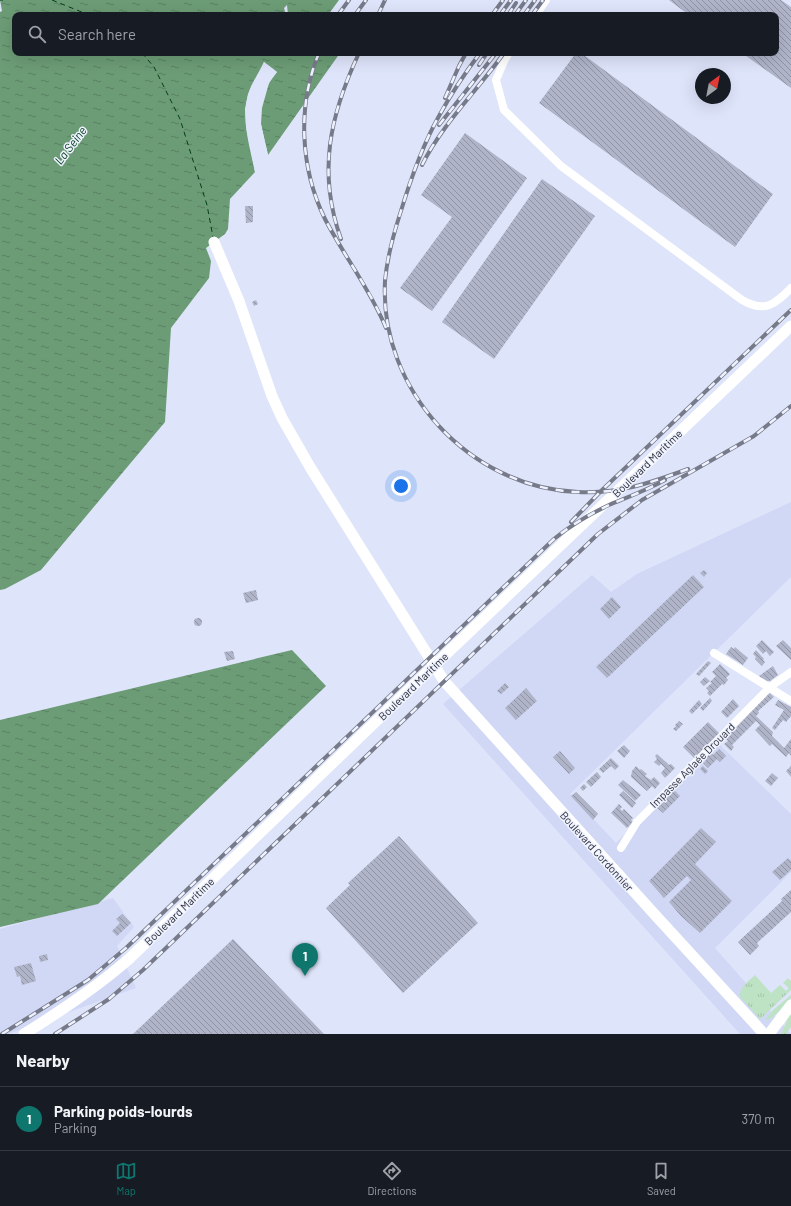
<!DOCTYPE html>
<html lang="en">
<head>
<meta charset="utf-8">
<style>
	:root { --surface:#171b24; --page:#242831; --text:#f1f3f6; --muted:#9ea1a6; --line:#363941; --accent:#0f766e }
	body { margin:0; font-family:Barlow,sans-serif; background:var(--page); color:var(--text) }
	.compass { position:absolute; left:695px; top:68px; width:36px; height:36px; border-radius:50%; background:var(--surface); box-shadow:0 4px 16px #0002; rotate:32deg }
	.you { position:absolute; left:401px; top:486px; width:14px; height:14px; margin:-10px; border:3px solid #fff; border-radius:50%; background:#1a73e8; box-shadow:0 0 0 6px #1a73e833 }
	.badge { display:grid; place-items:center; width:26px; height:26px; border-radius:50%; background:var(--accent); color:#fff; font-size:13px; font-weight:700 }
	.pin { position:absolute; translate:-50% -33px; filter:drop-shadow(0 1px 2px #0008) }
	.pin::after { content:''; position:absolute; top:21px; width:14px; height:12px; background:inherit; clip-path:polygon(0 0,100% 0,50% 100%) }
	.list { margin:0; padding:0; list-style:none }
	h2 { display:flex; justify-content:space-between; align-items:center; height:52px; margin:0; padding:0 16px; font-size:17px }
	h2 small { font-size:13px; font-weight:400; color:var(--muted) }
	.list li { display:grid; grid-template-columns:26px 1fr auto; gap:12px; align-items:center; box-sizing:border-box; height:64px; padding:0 16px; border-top:1px solid var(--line) }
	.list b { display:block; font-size:15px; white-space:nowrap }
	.list p { margin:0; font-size:13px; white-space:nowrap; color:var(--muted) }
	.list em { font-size:13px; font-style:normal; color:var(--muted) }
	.icon { flex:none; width:22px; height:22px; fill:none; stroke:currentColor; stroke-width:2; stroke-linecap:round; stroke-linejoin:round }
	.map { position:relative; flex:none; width:791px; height:1034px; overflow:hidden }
	.search { position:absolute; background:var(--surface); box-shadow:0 4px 16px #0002; left:12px; right:12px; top:12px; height:44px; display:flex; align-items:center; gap:10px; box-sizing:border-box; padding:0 14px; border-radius:8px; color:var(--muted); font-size:15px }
	.sheet { height:116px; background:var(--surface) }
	nav { display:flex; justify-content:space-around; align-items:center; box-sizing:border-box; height:56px; border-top:1px solid var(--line); background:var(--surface); font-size:11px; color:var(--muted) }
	nav a { display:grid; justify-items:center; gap:2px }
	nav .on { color:var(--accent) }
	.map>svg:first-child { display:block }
	.built { fill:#d0d8f5 }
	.grass { fill:url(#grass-tufts) }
	.water { fill:url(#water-ripples) }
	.pier { fill:#dee4fa }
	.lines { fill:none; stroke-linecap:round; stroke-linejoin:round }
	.ferry { stroke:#023e19; stroke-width:1; stroke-dasharray:5 4; stroke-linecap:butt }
	.building { fill:url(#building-back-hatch) }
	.street { stroke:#fff; stroke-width:8 }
	.secondary { stroke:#fff; stroke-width:11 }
	.rail-casing { stroke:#777a89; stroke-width:4 }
	.rail { stroke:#eef2ff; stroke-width:2.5; stroke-dasharray:8; stroke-linecap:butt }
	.labels { text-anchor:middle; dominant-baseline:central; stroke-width:3; stroke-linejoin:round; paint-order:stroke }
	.street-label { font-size:11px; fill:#2b2d36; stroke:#eef2ff }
	.water-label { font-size:12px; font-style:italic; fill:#023e19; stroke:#eef2ff }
</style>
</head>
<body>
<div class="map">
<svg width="791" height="1034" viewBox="0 0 791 1034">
	<defs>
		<pattern id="grass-tufts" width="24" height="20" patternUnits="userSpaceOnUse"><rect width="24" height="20" fill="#bde3c4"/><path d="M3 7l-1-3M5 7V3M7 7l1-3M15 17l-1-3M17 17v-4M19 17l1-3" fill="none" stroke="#a3c3a9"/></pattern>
		<pattern id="water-ripples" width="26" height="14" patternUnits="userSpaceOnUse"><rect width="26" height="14" fill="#6c9c76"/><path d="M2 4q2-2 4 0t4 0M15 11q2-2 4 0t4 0" fill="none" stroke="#598062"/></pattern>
		<pattern id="building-back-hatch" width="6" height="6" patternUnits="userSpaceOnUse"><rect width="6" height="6" fill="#afb4c9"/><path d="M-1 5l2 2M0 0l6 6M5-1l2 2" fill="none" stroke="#8f93a4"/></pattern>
	</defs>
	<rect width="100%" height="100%" fill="#dee4fa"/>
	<g class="built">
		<path d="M791,502V577L570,794L616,843L718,743L791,814V872L715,948L791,1034H740L443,704L592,575L611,592L637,574Z"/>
		<path d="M113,898L134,927L117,946L136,988L8,1034H0V929Z"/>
	</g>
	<g class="grass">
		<path d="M755,975L771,993L780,985L786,991L789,988L783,983L788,978L791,981V990L760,1019L740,997C739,987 749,981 755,975Z"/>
		<path d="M791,995V998C784,1005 774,1020 765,1020L773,1010Z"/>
		<path d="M791,1011V1027L786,1034H781Z"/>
	</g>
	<g class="water">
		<path d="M0,0H339L328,15H288L287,5L284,8L286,15H15V53H340L268,155C266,145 263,135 261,124C259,108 265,84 277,72L264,62C260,72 251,83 248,95C241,120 250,147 255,172L230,199L228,229L225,234L206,248L211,261L209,278L171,328L165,422L41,570L5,589L0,590V12L2,11Z"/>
		<path d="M292,650L326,686L98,904L0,927V720Z"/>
	</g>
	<path class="pier" d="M264,62L277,72L269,83L262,108L261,124L268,155L267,156L259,124L260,108L262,97L267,82L275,73L265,65L259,74L250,95L247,109L248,126L257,169L255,172L246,127L245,109L248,94Z"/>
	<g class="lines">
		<g class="ferry">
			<path d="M0,0H3"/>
			<path d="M52,0L89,15"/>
			<path d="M142,53L154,67L180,119L207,205L213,237"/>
		</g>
	</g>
	<g class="building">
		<path d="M669,0H781L791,7V88L742,53H776V15H689Z"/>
		<path d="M576,53H581L773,194L735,247L539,103Z"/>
		<path d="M465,133L527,178L432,311L400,288L452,217L421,195Z"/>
		<path d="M542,179L595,216L494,359L442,322Z"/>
		<path d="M245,206H253V222L246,223Z"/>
		<path d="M256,300L258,304L254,306L252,302Z"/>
		<path d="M704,570L707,573L704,577L700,573Z"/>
		<path d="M693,575L704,587L607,678L596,667Z"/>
		<path d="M256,590L258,600L246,603L243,593Z"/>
		<path d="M612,597L621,607L609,619L600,609Z"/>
		<circle cx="198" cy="622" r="4"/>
		<path d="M762,640L774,652L770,656L766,651L763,654L756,646Z"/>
		<path d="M783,640L791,648V660L776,646Z"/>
		<path d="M731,647L734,649L735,647L748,658L743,665L726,654Z"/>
		<path d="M756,650L764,659L763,660L765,662L762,666L755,659L756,657L753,654Z"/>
		<path d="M233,651L235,659L227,661L224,652Z"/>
		<path d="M708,661L711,663L699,676L696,674Z"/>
		<path d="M720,664L730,674L726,678L728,680L724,685L722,684L710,696L707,693L709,691L706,688L712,683L710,682L716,676L712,672Z"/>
		<path d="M773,666L778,675L770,681H767L759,676Z"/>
		<path d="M705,677L710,681L704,686L700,682Z"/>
		<path d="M505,683L509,687L501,694L497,691Z"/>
		<path d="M526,688L537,701L516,720L505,708Z"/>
		<path d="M769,692L774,697L758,711L759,713L756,716L773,732L772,736L784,748L791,739V756L789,753L786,757L772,744L770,746L755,730L760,725L756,721L732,745L734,747L731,751L724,744L728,741L724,737Z"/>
		<path d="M710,698L712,701L703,711L700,708Z"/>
		<path d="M733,699L739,706L727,718L721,712Z"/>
		<path d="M699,700L702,704L692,714L689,711Z"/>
		<path d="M778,700L791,707V716L786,722L783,720L775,730L772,728L784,710L775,705Z"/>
		<path d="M679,721L683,724L676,731L673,729L676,726L675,725Z"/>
		<path d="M708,722L720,734L695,759L683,747Z"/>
		<path d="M624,745L630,751L624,758L617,751Z"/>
		<path d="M719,749L726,756L720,762L717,759L708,768L703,763L706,761L705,760L706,758L705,756L710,751L713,755Z"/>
		<path d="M560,751L575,768L569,774L553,757Z"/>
		<path d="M657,754L669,765L671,764L675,768L665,778L661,773L665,768L661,764L659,766L654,762L657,759L655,756Z"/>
		<path d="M611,758L619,766L615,770L611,766L603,773L599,769Z"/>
		<path d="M636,766L640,770L641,769L647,774L645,776L651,780L654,777L660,783L655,789L652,786L647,791L631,777L632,771Z"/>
		<path d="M703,766L708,771L705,774L700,769Z"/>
		<path d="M791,766V777L786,771Z"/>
		<path d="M597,772L601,777L591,787L586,782Z"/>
		<path d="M772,773L778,778L771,786L765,781Z"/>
		<path d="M623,780L641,795L635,801L618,785Z"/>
		<path d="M584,784L587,787L583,791L580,788Z"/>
		<path d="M673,789L680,796L663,813L656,807Z"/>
		<path d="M623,791L636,803L632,808L619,795Z"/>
		<path d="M576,792L598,814L593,820L571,796Z"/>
		<path d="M619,804L622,807L620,809L622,811L624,809L633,818L631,820L633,822L627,828L611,813Z"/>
		<path d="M701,828L716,842L695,864L732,901L700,933L681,916L669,902L691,880L687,876L664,898L649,881Z"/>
		<path d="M399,836L478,923L403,993L326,908L350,885L348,883Z"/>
		<path d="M788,858L791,861V870L780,880L772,872Z"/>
		<path d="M791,890V912L757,943L759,946L750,955L738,942L782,901L781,899Z"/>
		<path d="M122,914L131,923L117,936L112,931L120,923L116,919Z"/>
		<path d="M233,939L324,1034H133Z"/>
		<path d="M47,954L48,960L40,962L39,956Z"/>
		<path d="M31,963L36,981L22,985L20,976L17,977L14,967Z"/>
	</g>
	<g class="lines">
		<g class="street">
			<path d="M536,15L546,0"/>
			<path d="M509,53L505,59L496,80L504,110L561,166L742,300C765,313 774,305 791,288"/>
			<path d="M714,653L791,701"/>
			<path d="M621,848L637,822L770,687L791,672"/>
		</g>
		<g class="secondary">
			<path d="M214,242L239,301L272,396L282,418L310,467L444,681L657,917L756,1025L764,1034"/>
			<path d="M24,1034C61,1011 97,987 130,958L421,678L791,326"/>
			<path d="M769,1034L791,1005"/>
		</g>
		<defs>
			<g id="rail">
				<path d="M338,15L349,0"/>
				<path d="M355,15L366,0"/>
				<path d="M378,15L385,0"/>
				<path d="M492,15L503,0"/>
				<path d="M500,15L511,0"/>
				<path d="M508,15L516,3"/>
				<path d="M515,15L526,0"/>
				<path d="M524,15L535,0"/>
				<path d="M532,15L543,0"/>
				<path d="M319,53C297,105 300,168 325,219C344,256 370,289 386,328"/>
				<path d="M480,53C465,73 451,94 439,116C422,146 410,181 400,214C393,236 387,258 385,281C379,390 470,488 578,492C620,494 650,483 688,469"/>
				<path d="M479,65L487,53"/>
				<path d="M445,98L459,66L466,53"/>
				<path d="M439,125L496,53"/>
				<path d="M422,165C443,123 477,91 504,53"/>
				<path d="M341,239C317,172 330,115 359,53"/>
				<path d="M571,522L601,491L791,310"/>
				<path d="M2,1034L88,980L126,948L554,539C571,525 590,514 609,505C628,497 647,490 665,480"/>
				<path d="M55,1034L109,999L143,970L598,534L642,500L754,436L791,406"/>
			</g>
		</defs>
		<use href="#rail" class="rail-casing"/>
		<use href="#rail" class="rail"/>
	</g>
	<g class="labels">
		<g class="street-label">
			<text transform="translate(647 463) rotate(-44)">Boulevard Maritime</text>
			<text transform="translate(413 686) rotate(-44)">Boulevard Maritime</text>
			<text transform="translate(692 765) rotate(-45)">Impasse Aglaée Drouard</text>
			<text transform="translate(597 851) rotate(48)">Boulevard Cordonnier</text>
			<text transform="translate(179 911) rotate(-44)">Boulevard Maritime</text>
		</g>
		<g class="water-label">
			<text transform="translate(70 145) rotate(-53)">La Seine</text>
		</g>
	</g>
</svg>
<svg class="compass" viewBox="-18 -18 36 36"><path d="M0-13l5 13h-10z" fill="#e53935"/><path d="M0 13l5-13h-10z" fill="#9ea1a6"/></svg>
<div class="you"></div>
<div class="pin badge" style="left:305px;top:976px">1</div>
<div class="search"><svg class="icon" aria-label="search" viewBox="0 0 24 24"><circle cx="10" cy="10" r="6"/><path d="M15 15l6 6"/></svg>Search here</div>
</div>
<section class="sheet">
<h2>Nearby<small></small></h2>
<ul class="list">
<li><span class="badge">1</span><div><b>Parking poids-lourds</b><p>Parking</p></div><em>370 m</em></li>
</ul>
</section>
<nav>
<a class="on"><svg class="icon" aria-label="map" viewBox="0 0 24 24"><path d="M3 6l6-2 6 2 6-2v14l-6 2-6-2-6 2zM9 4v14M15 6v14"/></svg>Map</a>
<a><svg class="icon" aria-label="directions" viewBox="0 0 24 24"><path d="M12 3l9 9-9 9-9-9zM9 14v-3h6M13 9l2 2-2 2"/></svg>Directions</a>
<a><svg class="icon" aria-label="saved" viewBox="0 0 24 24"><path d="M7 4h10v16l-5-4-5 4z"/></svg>Saved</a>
</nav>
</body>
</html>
